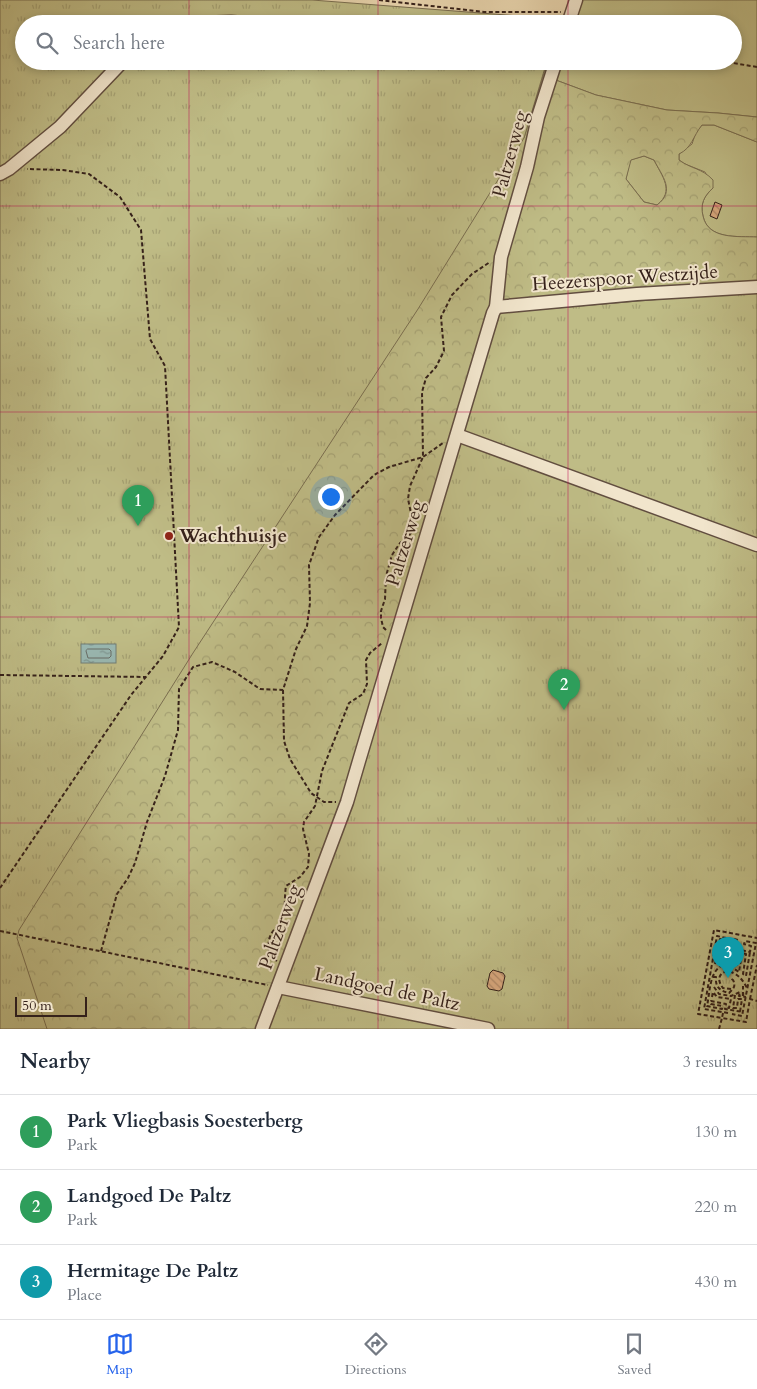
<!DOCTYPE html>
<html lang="en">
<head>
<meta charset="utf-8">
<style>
	:root { --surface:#fff; --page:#f6f6f7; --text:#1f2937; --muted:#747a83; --line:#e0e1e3; --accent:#2563eb }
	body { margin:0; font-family:Cardo,serif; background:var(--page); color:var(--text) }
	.scale { position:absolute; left:15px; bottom:12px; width:72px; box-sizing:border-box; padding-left:5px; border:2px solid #35211a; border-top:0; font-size:14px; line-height:18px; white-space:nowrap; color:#35211a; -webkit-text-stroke:4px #f1e5cc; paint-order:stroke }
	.you { position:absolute; left:330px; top:496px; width:18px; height:18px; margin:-12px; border:4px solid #fff; border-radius:50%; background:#1a73e8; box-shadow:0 0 0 8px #1a73e833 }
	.badge { display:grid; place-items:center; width:32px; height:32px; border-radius:50%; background:var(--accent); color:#fff; font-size:16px; font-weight:700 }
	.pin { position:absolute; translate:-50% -41px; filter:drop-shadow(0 1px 2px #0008) }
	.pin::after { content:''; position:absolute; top:26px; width:18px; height:15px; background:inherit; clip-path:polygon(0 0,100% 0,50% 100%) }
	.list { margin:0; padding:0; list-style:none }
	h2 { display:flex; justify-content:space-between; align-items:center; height:65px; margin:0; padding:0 20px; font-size:21px }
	h2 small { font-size:16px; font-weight:400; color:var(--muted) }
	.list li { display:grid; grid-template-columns:32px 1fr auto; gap:15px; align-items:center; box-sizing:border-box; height:75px; padding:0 20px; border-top:1px solid var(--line) }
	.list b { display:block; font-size:19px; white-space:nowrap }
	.list p { margin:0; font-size:16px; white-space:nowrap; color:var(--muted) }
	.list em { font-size:16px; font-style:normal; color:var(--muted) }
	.icon { flex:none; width:28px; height:28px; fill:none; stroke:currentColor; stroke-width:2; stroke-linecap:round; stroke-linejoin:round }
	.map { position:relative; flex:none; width:757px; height:1029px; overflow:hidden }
	.search { position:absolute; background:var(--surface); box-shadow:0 2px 8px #0003; left:15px; right:15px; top:15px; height:55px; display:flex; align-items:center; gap:12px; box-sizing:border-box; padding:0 18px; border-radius:28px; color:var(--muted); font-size:19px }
	.sheet { height:290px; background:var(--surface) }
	nav { display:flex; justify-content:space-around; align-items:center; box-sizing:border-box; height:70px; border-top:1px solid var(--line); background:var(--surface); font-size:14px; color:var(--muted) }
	nav a { display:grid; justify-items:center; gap:2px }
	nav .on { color:var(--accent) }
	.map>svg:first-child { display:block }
	.green { fill:#bfbc86; stroke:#7a6e50 }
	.forest { fill:url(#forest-crowns); stroke:#7a6e50; fill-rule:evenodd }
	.park { fill:url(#park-tufts); stroke:#7a6e50 }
	.water { fill:url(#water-ripples); stroke:#717c75 }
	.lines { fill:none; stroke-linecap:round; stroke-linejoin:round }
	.shore { stroke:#676c66; stroke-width:1 }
	.building { fill:url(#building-back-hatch); stroke:#35211a }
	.minor-casing { stroke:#624e40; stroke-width:15 }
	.path { stroke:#35211a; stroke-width:2; stroke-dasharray:4 2.5; stroke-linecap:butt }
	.minor { stroke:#f1e5cc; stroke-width:12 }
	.grid { fill:none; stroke:#c2185b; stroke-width:1; stroke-opacity:0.55 }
	.poi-dot { fill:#8f2418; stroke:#f1e5cc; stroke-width:2 }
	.labels { text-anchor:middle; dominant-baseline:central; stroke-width:4; stroke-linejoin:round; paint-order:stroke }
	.street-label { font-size:19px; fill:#35211a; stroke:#f1e5cc }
	.poi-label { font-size:19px; font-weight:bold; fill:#35211a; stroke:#f1e5cc; text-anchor:start }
</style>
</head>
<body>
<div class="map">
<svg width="757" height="1029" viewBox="0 0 757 1029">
	<defs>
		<pattern id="forest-crowns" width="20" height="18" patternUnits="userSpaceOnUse" patternTransform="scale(1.25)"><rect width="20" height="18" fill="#bfbc86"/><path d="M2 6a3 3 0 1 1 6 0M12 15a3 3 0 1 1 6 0" fill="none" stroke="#a5a173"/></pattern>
		<pattern id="park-tufts" width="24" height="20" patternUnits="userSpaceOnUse" patternTransform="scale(1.25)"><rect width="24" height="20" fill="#bfbc86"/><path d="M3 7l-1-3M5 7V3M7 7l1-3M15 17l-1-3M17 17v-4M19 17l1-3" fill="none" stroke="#a5a173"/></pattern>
		<pattern id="water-ripples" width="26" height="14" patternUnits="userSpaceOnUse" patternTransform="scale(1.25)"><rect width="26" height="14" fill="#99b8b2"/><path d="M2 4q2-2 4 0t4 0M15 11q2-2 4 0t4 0" fill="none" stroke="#7e9590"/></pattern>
		<pattern id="building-back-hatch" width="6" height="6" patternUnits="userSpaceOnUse" patternTransform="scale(1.25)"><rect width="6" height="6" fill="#d8a87e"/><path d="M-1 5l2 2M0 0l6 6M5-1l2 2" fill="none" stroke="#b08866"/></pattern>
	</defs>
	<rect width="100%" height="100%" fill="#ead7b0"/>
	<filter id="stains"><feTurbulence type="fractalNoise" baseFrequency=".004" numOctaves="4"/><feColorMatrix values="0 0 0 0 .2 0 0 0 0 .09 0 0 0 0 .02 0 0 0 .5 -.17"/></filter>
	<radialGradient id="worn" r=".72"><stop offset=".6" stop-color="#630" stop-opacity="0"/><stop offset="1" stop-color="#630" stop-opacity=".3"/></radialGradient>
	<g class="green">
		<path d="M581,0H757V117L718,113L667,110L596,95L553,79L560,61H733V24H573Z"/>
		<path d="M702,125H714L757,142V237C738,236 708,240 703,216C700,204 704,196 713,188L705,172L685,164L679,160V154L692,144L696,132Z"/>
		<path d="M644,156L654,160C662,176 675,191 657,205L644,202L626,179L630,160Z"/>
	</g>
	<path class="forest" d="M546,66L553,79L596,95L667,110L718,113L757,117V142L714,125H702C693,136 692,148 679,154V160C691,169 702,168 713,180V188C704,196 700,204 703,216C708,240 738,236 757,237V1029H0L16,171L524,138ZM644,156L654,160C662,176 676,191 657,205L644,202L626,179L631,160Z"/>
	<g class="park">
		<path d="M0,0H312L558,19L557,24H24V61H547L524,138L418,309L193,653L19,930L17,938L47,1029H0Z"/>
		<path d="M757,291V1029H268L497,313Z"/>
	</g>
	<rect class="water" x="81" y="644" width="35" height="19"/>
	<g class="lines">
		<path class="shore" d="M88,649H109L111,651V656L109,658H88L86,651Z"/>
	</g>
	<g class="building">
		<path d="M715,202L722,205L717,219L710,216Z"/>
		<path d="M493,970L503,973L505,976L502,989L499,991L489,989L487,986L490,973Z"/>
	</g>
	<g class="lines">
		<defs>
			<g id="minor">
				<path d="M173,24L231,22L255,24"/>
				<path d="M568,24L576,0"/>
				<path d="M0,174L9,169L60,127L123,61"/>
				<path d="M496,307L637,294L757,287"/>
				<path d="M457,435L757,545"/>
				<path d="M278,987L488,1029"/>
				<path d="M262,1029L347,802L359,761L493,313L496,307L501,257L527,167L538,117L556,61"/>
			</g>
		</defs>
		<use href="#minor" class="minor-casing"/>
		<g class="path">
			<path d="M379,0L484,12H561"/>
			<path d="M721,61L757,67"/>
			<path d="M567,63L583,61"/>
			<path d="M386,630L383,627L381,618V611L385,599L386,576L392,555L400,543L408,537L412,531L413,523L408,499L410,486L423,457L422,392L426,378L436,367L444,351L441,317L452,295L472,274L490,262"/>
			<path d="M0,675L146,677"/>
			<path d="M283,690L284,741L290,759L311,793L324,802H336"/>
			<path d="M0,888L131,695L163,656L179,627L165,366L150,339L141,230L120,197L89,174L63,170L27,169"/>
			<path d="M0,931L268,985"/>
			<path d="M101,951L117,894L128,878L135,863L147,822L165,776L178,730L179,689L193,667L212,662L235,672L260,689L283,690L296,649L307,626L310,603L309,565L319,537L335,515L374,475L389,467L423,457L443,443"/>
			<path d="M724,957V954L731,956L730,960L733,961L734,956L738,957L737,965L726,963"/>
			<path d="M726,959L725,968H733L739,972L742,953L746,954L743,974L746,976L750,952"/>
			<path d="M277,961L270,957C268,947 267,938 274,930C277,926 280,926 282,921C286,910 284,898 286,886L300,877L308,867L309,854L303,829L304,822L315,806L322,771L349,703L363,694L367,684L366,660L370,653L382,643"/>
			<path d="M719,962L721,950L739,953V950"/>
			<path d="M715,964L719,946L732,949L731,952"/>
			<path d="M723,965C709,971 710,993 707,1006L722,1009V1006L711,1004V1001L726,1004L725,1009L743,1012"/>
			<path d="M713,977H716C715,987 720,991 729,993C734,988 736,986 733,980L730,978"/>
			<path d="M714,987L719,994L731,996L740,992L739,996L746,997"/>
			<path d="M731,989L723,988C710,972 734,961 747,988"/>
			<path d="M735,995L733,1008H737L738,999H742L740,1012"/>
			<path d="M743,996V986"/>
			<path d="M712,997L713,992L717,997L731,999L729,1008L725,1007"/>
			<path d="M750,999L757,965"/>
			<path d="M723,1013L722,1018L746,1022L750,999L757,1001"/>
			<path d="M728,1013L704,1009L717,936L731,939V941L720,939L719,943L732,945L734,939L738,940L736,949L750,952L751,946L744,944L745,941L756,943L742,1016L732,1014"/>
			<path d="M719,1029L722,1018L698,1014L714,930L757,938"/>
		</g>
		<use href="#minor" class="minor"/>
	</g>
	<path class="grid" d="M189,0V24M378,0V24M568,0V24M189,61V1029M378,61V1029M568,61V1029M0,206H757M0,412H757M0,617H757M0,823H757"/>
	<circle class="poi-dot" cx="169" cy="536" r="5"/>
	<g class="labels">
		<g class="street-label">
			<text transform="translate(510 154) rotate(-75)">Paltzerweg</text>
			<text transform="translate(625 278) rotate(-4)">Heezerspoor Westzijde</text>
			<text transform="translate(405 543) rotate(-73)">Paltzerweg</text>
			<text transform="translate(280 927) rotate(-70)">Paltzerweg</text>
			<text transform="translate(387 989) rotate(12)">Landgoed de Paltz</text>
		</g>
		<g class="poi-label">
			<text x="179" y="536">Wachthuisje</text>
		</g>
	</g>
	<rect width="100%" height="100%" filter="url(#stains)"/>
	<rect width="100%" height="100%" fill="url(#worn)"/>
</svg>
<div class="scale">50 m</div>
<div class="you"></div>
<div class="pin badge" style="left:138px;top:526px;background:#2e9e5b">1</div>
<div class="pin badge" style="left:564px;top:710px;background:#2e9e5b">2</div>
<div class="pin badge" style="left:728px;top:978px;background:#0f9aa8">3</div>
<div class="search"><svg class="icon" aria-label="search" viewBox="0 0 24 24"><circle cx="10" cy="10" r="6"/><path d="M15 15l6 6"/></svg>Search here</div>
</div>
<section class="sheet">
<h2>Nearby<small>3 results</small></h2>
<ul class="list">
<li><span class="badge" style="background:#2e9e5b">1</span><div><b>Park Vliegbasis Soesterberg</b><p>Park</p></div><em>130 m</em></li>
<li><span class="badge" style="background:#2e9e5b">2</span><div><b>Landgoed De Paltz</b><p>Park</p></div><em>220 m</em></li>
<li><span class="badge" style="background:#0f9aa8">3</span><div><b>Hermitage De Paltz</b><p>Place</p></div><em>430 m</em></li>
</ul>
</section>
<nav>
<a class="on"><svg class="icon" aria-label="map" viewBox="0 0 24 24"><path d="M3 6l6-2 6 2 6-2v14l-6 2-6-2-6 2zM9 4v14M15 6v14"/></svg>Map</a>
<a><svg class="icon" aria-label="directions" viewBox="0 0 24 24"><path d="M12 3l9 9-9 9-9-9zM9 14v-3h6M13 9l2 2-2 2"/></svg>Directions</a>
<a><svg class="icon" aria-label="saved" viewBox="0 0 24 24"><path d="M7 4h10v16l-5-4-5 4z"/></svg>Saved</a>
</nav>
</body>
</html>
